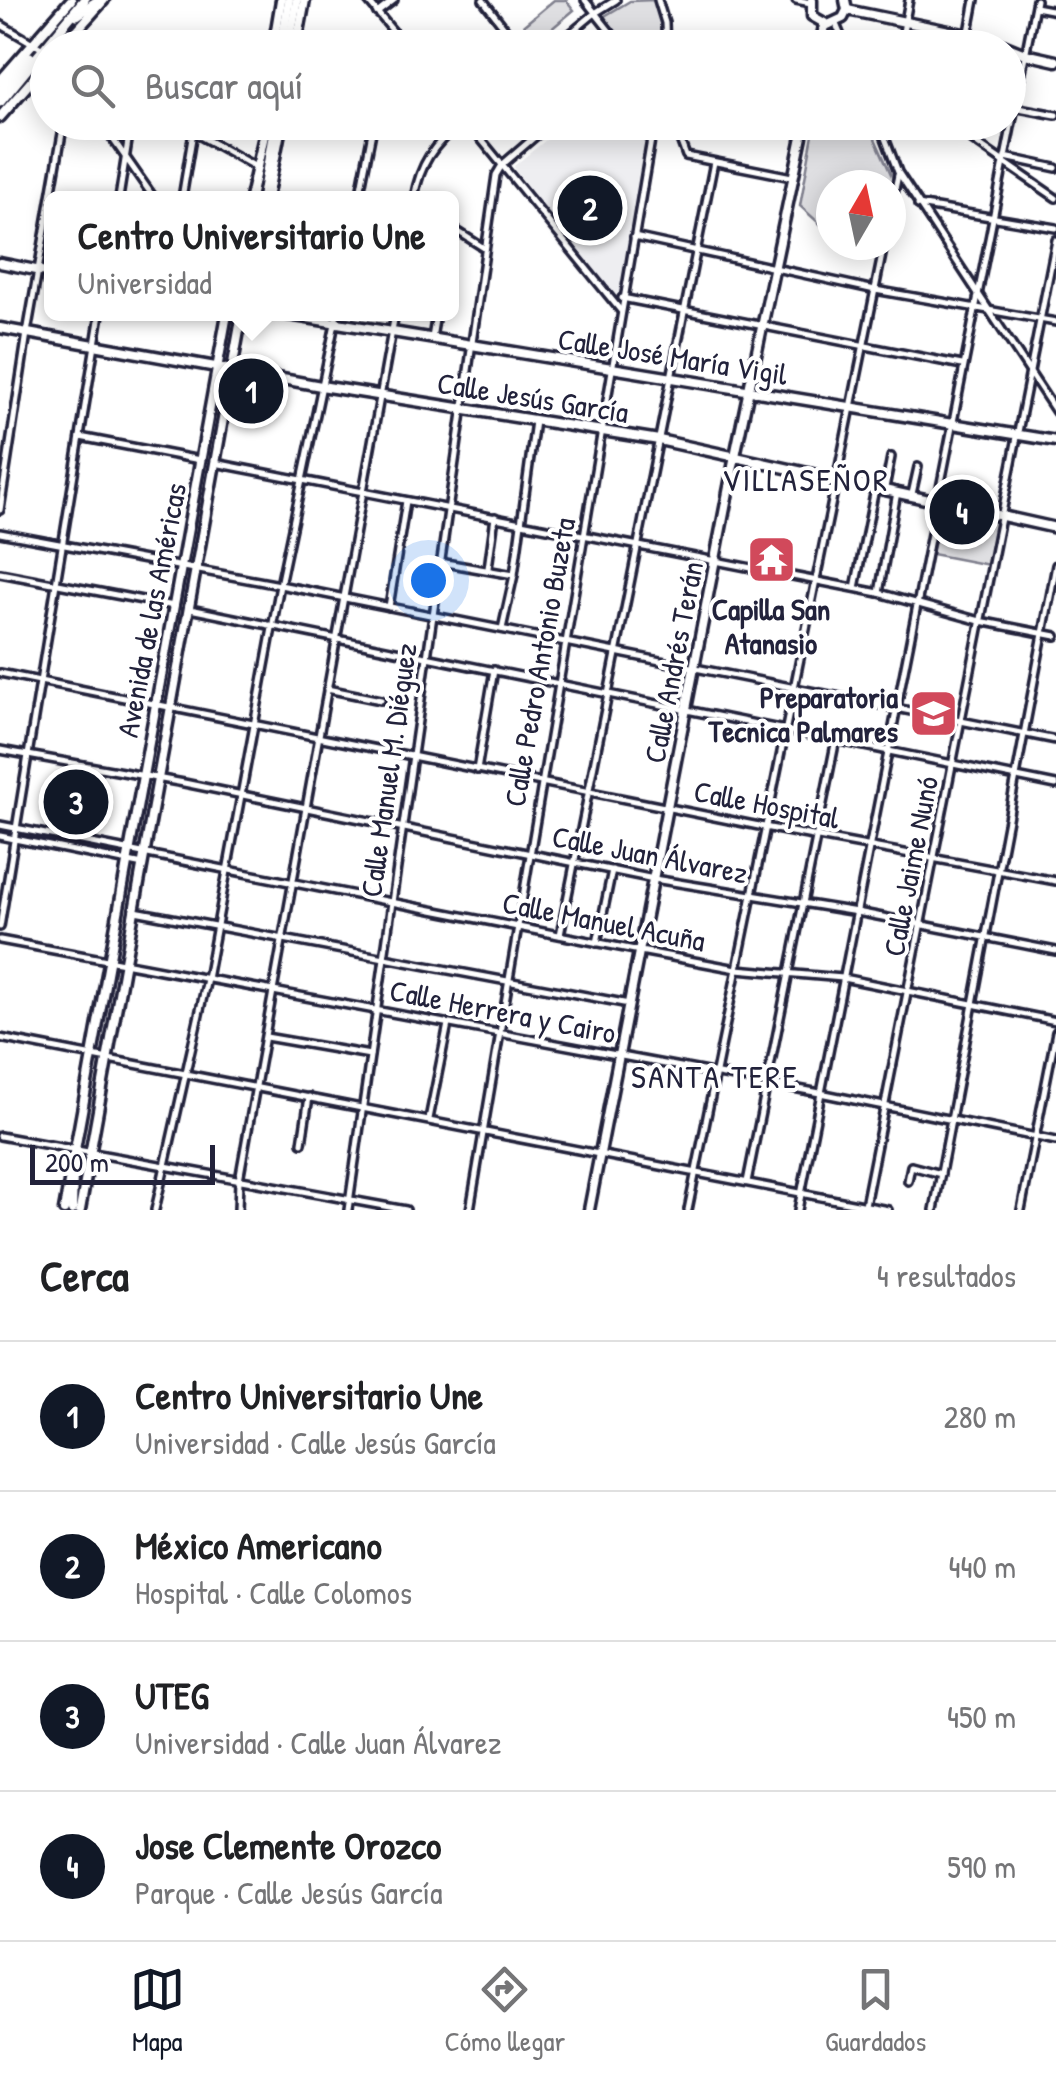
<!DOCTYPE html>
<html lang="es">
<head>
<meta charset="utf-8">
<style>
	:root { --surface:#fff; --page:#f2f2f2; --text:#202124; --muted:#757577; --line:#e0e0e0; --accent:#111827 }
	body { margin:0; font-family:"Patrick Hand",sans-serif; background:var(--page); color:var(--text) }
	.compass { position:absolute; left:816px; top:170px; width:90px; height:90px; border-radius:50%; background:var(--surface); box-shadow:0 5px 25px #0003; rotate:9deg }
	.scale { position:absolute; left:30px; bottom:25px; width:185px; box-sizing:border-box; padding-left:10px; border:5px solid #22223b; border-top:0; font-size:28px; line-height:35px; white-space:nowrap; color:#22223b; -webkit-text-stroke:8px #fff; paint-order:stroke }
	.you { position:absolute; left:428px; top:580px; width:35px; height:35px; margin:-25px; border:8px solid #fff; border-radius:50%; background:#1a73e8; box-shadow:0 0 0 15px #1a73e833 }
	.badge { display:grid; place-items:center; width:65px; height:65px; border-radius:50%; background:var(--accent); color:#fff; font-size:32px; font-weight:700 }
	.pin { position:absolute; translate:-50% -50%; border:5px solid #fff; box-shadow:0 2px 10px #0006 }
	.popup { position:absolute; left:44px; top:191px; width:415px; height:130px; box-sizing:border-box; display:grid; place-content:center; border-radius:15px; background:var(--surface); filter:drop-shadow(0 2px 8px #0005); font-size:32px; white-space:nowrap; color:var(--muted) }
	.popup b { font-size:38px; color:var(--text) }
	.popup::after { content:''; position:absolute; left:50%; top:100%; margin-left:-20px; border:20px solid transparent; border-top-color:var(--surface) }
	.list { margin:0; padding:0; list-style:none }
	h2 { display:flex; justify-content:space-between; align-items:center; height:130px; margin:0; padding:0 40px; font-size:42px }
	h2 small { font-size:32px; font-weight:400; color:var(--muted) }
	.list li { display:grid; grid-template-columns:65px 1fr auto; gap:30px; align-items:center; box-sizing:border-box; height:150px; padding:0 40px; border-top:2px solid var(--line) }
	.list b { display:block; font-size:38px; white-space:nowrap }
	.list p { margin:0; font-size:32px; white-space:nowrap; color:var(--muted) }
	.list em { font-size:32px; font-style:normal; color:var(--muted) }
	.icon { flex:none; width:55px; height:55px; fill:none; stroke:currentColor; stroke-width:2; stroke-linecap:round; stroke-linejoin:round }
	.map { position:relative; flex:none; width:1056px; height:1210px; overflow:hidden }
	.search { position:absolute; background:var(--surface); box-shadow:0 5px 25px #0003; left:30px; right:30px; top:30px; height:110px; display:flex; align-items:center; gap:25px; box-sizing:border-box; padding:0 35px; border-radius:55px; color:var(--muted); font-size:38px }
	.sheet { height:730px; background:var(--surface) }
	nav { display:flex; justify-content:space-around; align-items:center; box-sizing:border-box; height:140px; border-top:2px solid var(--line); background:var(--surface); font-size:28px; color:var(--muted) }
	nav a { display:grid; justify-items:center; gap:5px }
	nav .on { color:var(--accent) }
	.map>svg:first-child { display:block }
	.built { fill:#eeeef1 }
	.green { fill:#dfdfe2; stroke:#80808e; stroke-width:2.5 }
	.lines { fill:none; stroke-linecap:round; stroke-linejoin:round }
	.primary-tunnel { stroke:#d3d3d8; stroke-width:9; stroke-dasharray:9 4.5; stroke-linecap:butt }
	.minor-casing { stroke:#22223b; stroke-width:12 }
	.tertiary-casing { stroke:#22223b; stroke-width:15 }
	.secondary-casing { stroke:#22223b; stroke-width:15 }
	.primary-casing { stroke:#22223b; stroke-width:16 }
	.minor { stroke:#fff; stroke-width:5 }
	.tertiary { stroke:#fff; stroke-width:8 }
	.secondary { stroke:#fff; stroke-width:8 }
	.primary { stroke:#fff; stroke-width:9 }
	.labels { text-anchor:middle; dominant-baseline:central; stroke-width:8; stroke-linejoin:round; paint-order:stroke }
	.street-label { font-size:30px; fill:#22223b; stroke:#fff }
	.poi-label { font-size:30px; font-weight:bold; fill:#22223b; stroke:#fff }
	.neighbourhood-label { font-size:32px; letter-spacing:2.5px; fill:#22223b; stroke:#fff }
</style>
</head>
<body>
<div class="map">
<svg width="1056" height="1210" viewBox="0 0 1056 1210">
	<rect width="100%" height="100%" fill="#fff"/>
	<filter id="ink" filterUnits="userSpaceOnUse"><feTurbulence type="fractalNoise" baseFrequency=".01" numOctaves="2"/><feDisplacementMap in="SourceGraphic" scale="20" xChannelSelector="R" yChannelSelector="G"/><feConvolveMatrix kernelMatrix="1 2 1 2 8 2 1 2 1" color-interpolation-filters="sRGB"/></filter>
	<g filter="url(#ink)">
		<path class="built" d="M567,123H592L644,137L649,143L620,292L614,295L515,170L514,166Z"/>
		<g class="green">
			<path d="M554,0H566L574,10L537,41L524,25Z"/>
			<path d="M654,0L660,16L661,47H629L603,17L630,1Z"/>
			<path d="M815,123H868L895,183L891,186L831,185L830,233L800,206Z"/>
			<path d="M220,375L221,406L193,557L189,562L186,557Z"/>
			<path d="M943,505L997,518L989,565L932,554Z"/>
			<path d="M187,576L189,581L166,702L163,704L160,701L183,579Z"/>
		</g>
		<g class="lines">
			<path class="primary-tunnel" d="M30,57L54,31"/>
			<defs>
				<g id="minor">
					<path d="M367,0L407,48"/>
					<path d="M483,0L520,48"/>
					<path d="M585,0L623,48"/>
					<path d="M658,0L665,23L666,48"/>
					<path d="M796,0L811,3"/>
					<path d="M1035,7L1056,11"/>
					<path d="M377,13L394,0"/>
					<path d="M0,24L48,52"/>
					<path d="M836,24L846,48"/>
					<path d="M389,48L392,31"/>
					<path d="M553,48L595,13L616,0"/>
					<path d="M900,48L909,0"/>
					<path d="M966,48L975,0"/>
					<path d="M1008,106L1056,115"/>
					<path d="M101,122L154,198"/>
					<path d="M175,122L256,167"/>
					<path d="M467,122L621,311"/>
					<path d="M614,122L679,137L686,156L792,177"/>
					<path d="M879,122L898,172L1056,412"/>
					<path d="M918,122L951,129L966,136L1056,198"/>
					<path d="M1005,157L1056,168"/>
					<path d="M119,198L131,122"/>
					<path d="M182,198L193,132"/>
					<path d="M359,198L374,122"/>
					<path d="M414,198C420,164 433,145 461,122"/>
					<path d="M918,205L1056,228"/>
					<path d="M891,208L898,175"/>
					<path d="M451,227L484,248"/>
					<path d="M634,237L875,290L1056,322"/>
					<path d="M622,298L962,365"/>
					<path d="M432,338L436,314"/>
					<path d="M80,437L200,460"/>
					<path d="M215,463L879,593L980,621L1056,636"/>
					<path d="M885,488L891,457"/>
					<path d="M912,494L918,467"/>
					<path d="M0,510L27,333L64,122"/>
					<path d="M0,533L280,585L1056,740"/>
					<path d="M440,562L514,575"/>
					<path d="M488,568L495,517"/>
					<path d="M0,573L174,606"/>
					<path d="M855,588L875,489"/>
					<path d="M879,593L897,492"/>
					<path d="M389,607L406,501"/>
					<path d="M190,609L1056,785"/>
					<path d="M502,629L514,575L535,421"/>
					<path d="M0,673L764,827L1056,881"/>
					<path d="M327,689L381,700"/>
					<path d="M0,750L184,783L654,879L857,912L1056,951"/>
					<path d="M477,770L494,670"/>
					<path d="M0,825L640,951L737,969L843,978L1056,1021"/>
					<path d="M0,836L143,865"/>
					<path d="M135,911L629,1004"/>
					<path d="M0,927L100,314"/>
					<path d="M560,935L714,162"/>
					<path d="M0,940L820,1093L1056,1141"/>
					<path d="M597,943L612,870"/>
					<path d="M266,1037L370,1055"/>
					<path d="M0,1038L888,1210"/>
					<path d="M429,1119L448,1024"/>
					<path d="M0,1136L406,1210"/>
					<path d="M302,1143L309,1097"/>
					<path d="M908,1181L911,1166L941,1174"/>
					<path d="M747,1182L836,739"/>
					<path d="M865,1205L1056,240"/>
					<path d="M155,1210L207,979L280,585L337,314"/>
					<path d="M238,1210L239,1180L395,314"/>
					<path d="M348,1210L496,175L502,165L552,122"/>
					<path d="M470,1210L654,122"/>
					<path d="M688,1210L884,245"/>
					<path d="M798,1210L1036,0"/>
					<path d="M934,1210L1056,565"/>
					<path d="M1021,1210L1056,1032"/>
				</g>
				<g id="tertiary">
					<path d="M812,0V16L828,25L843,18L847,10L845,0"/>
					<path d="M847,10L988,39L1025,54L1056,61"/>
					<path d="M820,48L824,25"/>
					<path d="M0,263L51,273"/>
					<path d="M283,314L1056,441"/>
					<path d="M0,328L321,386L659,440L1056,528"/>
					<path d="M589,1210L735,456L805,122"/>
				</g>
				<g id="secondary">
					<path d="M61,48L104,0"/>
					<path d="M273,48L281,0"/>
					<path d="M281,48L289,0"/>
					<path d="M288,48L297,0"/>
					<path d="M296,48L305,0"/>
					<path d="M0,81L71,0"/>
					<path d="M0,117L48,62"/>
					<path d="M250,198L267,122"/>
					<path d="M262,198L275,122"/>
					<path d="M267,198L282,122"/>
					<path d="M64,1210L227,314"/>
					<path d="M72,1210L73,1173"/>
					<path d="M80,1210L242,314"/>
				</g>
				<g id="primary">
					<path d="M77,15L99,0"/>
					<path d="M0,91L30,57"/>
					<path d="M0,102L84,0"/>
				</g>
			</defs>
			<use href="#minor" class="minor-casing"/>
			<use href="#tertiary" class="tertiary-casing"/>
			<use href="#secondary" class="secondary-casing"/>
			<use href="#primary" class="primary-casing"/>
			<use href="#minor" class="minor"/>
			<use href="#tertiary" class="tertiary"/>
			<use href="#secondary" class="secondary"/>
			<use href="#primary" class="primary"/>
		</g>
	</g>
	<defs>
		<symbol id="temple-square" viewBox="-11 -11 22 22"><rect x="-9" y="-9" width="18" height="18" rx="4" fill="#d1495b" stroke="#fff"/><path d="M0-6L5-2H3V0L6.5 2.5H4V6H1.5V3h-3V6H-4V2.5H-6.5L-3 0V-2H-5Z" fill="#fff"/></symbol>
		<symbol id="university-square" viewBox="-11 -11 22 22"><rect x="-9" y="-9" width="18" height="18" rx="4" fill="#d1495b" stroke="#fff"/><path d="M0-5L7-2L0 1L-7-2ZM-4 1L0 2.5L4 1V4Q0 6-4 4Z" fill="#fff"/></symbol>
	</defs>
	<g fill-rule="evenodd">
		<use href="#temple-square" x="744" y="532" width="55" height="55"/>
		<use href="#university-square" x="906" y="686" width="55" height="55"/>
	</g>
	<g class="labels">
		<g class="street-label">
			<text transform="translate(673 356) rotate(9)">Calle José María Vigil</text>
			<text transform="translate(533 397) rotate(9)">Calle Jesús García</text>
			<text transform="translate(151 610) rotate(-79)">Avenida de las Américas</text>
			<text transform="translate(539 662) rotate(-80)">Calle Pedro Antonio Buzeta</text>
			<text transform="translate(673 662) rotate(-79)">Calle Andrés Terán</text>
			<text transform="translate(388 770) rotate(-82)">Calle Manuel M. Diéguez</text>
			<text transform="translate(767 804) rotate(11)">Calle Hospital</text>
			<text transform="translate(650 854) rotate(11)">Calle Juan Álvarez</text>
			<text transform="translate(910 866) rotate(-79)">Calle Jaime Nunó</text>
			<text transform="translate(604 921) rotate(11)">Calle Manuel Acuña</text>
			<text transform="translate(503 1011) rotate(11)">Calle Herrera y Cairo</text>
		</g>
		<g class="poi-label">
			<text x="771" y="609">Capilla San<tspan x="771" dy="34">Atanasio</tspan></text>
			<text x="898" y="697" text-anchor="end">Preparatoria<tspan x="898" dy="34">Tecnica Palmares</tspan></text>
		</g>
		<g class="neighbourhood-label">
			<text x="806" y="479">VILLASEÑOR</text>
			<text x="715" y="1076">SANTA TERE</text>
		</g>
	</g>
</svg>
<svg class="compass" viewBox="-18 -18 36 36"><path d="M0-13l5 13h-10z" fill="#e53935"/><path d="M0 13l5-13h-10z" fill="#757577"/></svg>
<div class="scale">200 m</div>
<div class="you"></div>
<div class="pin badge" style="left:251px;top:391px">1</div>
<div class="popup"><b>Centro Universitario Une</b>Universidad</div>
<div class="pin badge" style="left:590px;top:208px">2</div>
<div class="pin badge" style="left:76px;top:802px">3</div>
<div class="pin badge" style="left:962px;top:512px">4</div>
<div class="search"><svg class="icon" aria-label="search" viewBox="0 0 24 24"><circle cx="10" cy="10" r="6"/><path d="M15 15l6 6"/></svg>Buscar aquí</div>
</div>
<section class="sheet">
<h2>Cerca<small>4 resultados</small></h2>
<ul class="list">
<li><span class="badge">1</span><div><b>Centro Universitario Une</b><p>Universidad · Calle Jesús García</p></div><em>280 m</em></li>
<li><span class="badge">2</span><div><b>México Americano</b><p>Hospital · Calle Colomos</p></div><em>440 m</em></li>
<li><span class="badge">3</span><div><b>UTEG</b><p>Universidad · Calle Juan Álvarez</p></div><em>450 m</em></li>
<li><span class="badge">4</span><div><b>Jose Clemente Orozco</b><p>Parque · Calle Jesús García</p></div><em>590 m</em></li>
</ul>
</section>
<nav>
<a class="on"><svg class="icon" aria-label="map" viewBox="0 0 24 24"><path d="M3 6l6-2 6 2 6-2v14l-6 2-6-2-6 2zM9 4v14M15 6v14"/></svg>Mapa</a>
<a><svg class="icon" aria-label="directions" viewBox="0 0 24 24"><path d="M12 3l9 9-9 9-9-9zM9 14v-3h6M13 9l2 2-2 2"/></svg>Cómo llegar</a>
<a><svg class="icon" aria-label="saved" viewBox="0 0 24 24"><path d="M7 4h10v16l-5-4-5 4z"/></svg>Guardados</a>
</nav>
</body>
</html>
